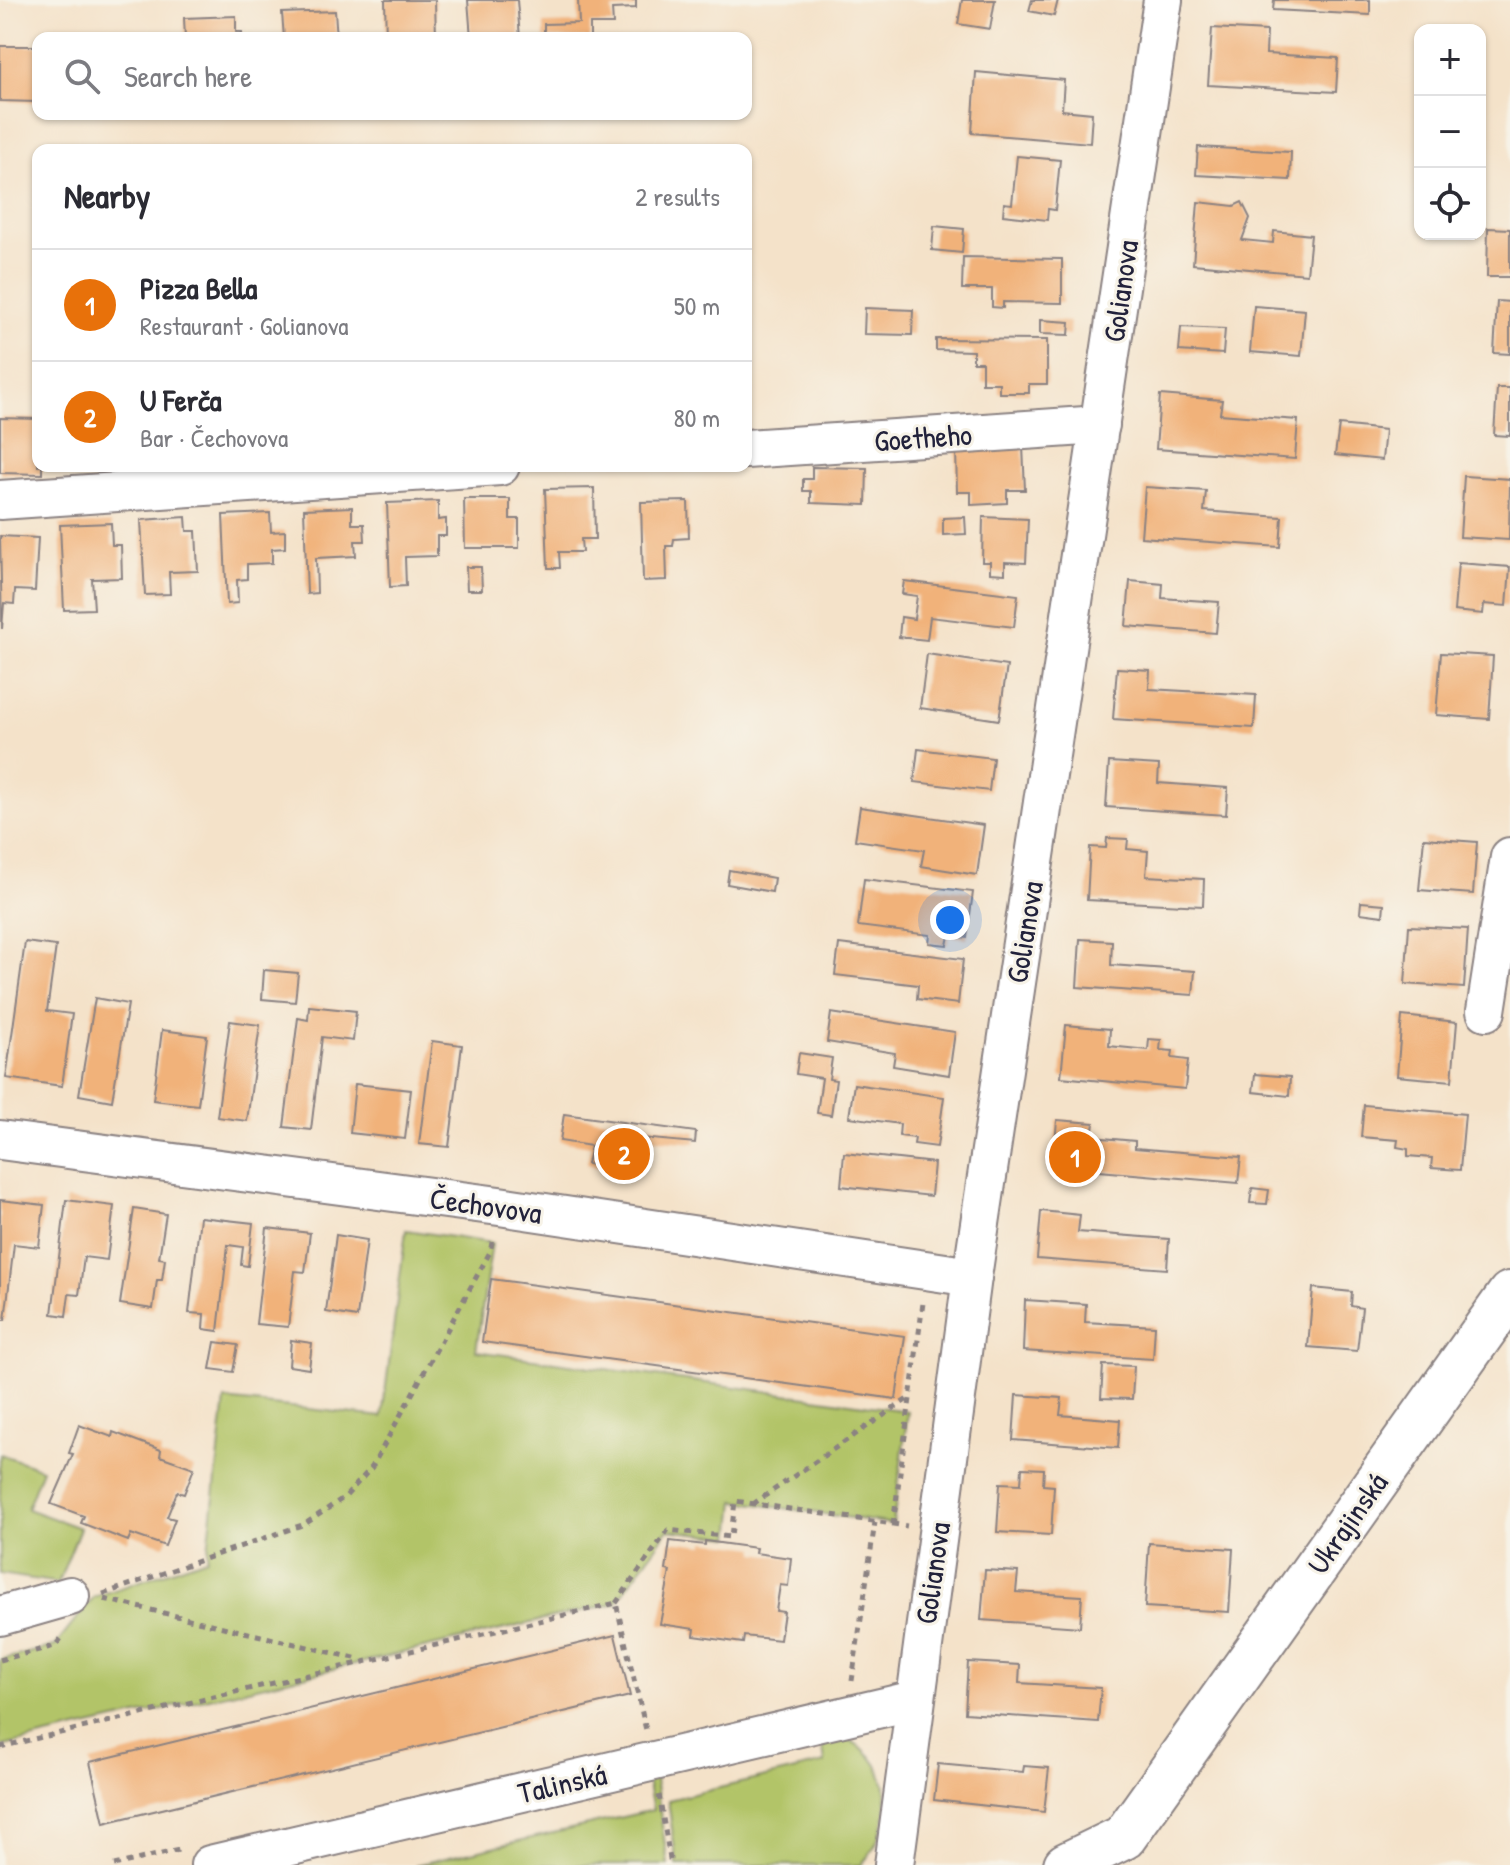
<!DOCTYPE html>
<html lang="en">
<head>
<meta charset="utf-8">
<style>
	:root { --surface:#fff; --page:#f2f2f3; --text:#2b2b33; --muted:#7c7c81; --line:#e1e1e2; --accent:#b45309 }
	body { margin:0; font-family:"Patrick Hand",sans-serif; background:var(--page); color:var(--text) }
	.controls { position:absolute; right:24px; top:24px; display:grid; overflow:hidden; border-radius:16px; box-shadow:0 2px 6px #0004 }
	.controls button { width:72px; height:72px; display:grid; place-items:center; padding:0; border:0; border-bottom:2px solid var(--line); background:var(--surface); color:var(--text); font:40px sans-serif }
	.you { position:absolute; left:950px; top:920px; width:28px; height:28px; margin:-20px; border:6px solid #fff; border-radius:50%; background:#1a73e8; box-shadow:0 0 0 12px #1a73e833 }
	.badge { display:grid; place-items:center; width:52px; height:52px; border-radius:50%; background:var(--accent); color:#fff; font-size:26px; font-weight:700 }
	.pin { position:absolute; translate:-50% -50%; border:4px solid #fff; box-shadow:0 2px 8px #0006 }
	.list { margin:0; padding:0; list-style:none }
	h2 { display:flex; justify-content:space-between; align-items:center; height:104px; margin:0; padding:0 32px; font-size:34px }
	h2 small { font-size:26px; font-weight:400; color:var(--muted) }
	.list li { display:grid; grid-template-columns:52px 1fr auto; gap:24px; align-items:center; box-sizing:border-box; height:112px; padding:0 32px; border-top:2px solid var(--line) }
	.list b { display:block; font-size:30px; white-space:nowrap }
	.list p { margin:0; font-size:26px; white-space:nowrap; color:var(--muted) }
	.list em { font-size:26px; font-style:normal; color:var(--muted) }
	.icon { flex:none; width:44px; height:44px; fill:none; stroke:currentColor; stroke-width:2; stroke-linecap:round; stroke-linejoin:round }
	.map { position:relative; flex:none; width:1510px; height:1865px; overflow:hidden }
	.search { position:absolute; background:var(--surface); box-shadow:0 2px 6px #0004; left:32px; top:32px; width:720px; height:88px; display:flex; align-items:center; gap:20px; box-sizing:border-box; padding:0 28px; border-radius:16px; color:var(--muted); font-size:30px }
	.panel { position:absolute; background:var(--surface); box-shadow:0 2px 6px #0004; left:32px; top:144px; width:720px; height:328px; border-radius:16px }
	.map>svg:first-child { display:block }
	.green { fill:#b2c467; stroke:#6a7351; stroke-width:2 }
	.building { fill:#f1b27a }
	.lines { fill:none; stroke-linecap:round; stroke-linejoin:round }
	.street-casing { stroke:#8b8282; stroke-width:42 }
	.secondary-casing { stroke:#8b8282; stroke-width:48 }
	.path { stroke:#8b8282; stroke-width:5; stroke-dasharray:6 6; stroke-linecap:butt }
	.street { stroke:#fff; stroke-width:38 }
	.secondary { stroke:#fff; stroke-width:44 }
	.labels { text-anchor:middle; dominant-baseline:central; stroke-width:6; stroke-linejoin:round; paint-order:stroke }
	.street-label { font-size:30px; fill:#22223b; stroke:#f7f3e8 }
</style>
</head>
<body>
<div class="map">
<svg width="1510" height="1865" viewBox="0 0 1510 1865">
	<rect width="100%" height="100%" fill="#f7f3e8"/>
	<filter id="ink" filterUnits="userSpaceOnUse"><feTurbulence type="fractalNoise" baseFrequency=".0125" numOctaves="2"/><feDisplacementMap in="SourceGraphic" scale="16" xChannelSelector="R" yChannelSelector="G"/><feConvolveMatrix kernelMatrix="1 2 1 2 8 2 1 2 1" color-interpolation-filters="sRGB"/></filter>
	<filter id="wash" filterUnits="userSpaceOnUse"><feTurbulence type="fractalNoise" baseFrequency=".006" numOctaves="4" result="noise"/><feDisplacementMap in="SourceGraphic" scale="32" xChannelSelector="R" yChannelSelector="G"/><feGaussianBlur stdDeviation="1.8" result="paint"/><feColorMatrix in="noise" values="0 0 0 0 0 0 0 0 0 0 0 0 0 0 0 0 0 1.4 0 .05"/><feComposite in="paint" operator="in"/></filter>
	<g filter="url(#wash)">
		<rect width="100%" height="100%" fill="#f4e2c9"/>
		<g class="green">
			<path d="M406,1230L492,1243L476,1351L908,1411L893,1524L735,1501L731,1537L668,1530L616,1603L0,1747V1660L55,1646L94,1597L207,1558L225,1400L382,1417Z"/>
			<path d="M0,1454L42,1469L27,1509L80,1528L58,1583L0,1574Z"/>
			<path d="M821,1733C893,1739 904,1818 861,1865H677L668,1800L825,1763Z"/>
			<path d="M654,1772L668,1865H415L653,1810L646,1774Z"/>
		</g>
		<g id="blocks">
			<g class="building">
				<path d="M385,0H435L436,38H386Z"/>
				<path d="M468,0H517L520,38H471Z"/>
				<path d="M578,0H636V8L612,9L613,24H590V38H544V24L579,23Z"/>
				<path d="M962,0H995L990,29L958,24Z"/>
				<path d="M1032,0H1058L1054,16L1029,11Z"/>
				<path d="M1274,0H1370V15L1273,10Z"/>
				<path d="M335,11L337,38H284L282,13Z"/>
				<path d="M236,16V32H242V38H185L184,18Z"/>
				<path d="M1212,28L1267,31L1266,54L1338,58L1336,92L1208,85Z"/>
				<path d="M0,46H38V102L0,101Z"/>
				<path d="M976,72L1064,80L1062,110L1092,113L1090,143L972,133Z"/>
				<path d="M1198,147L1291,152L1290,180L1196,175Z"/>
				<path d="M1017,156L1060,160L1055,210L1048,209L1047,220L1003,215L1004,203L1012,204Z"/>
				<path d="M1198,202L1234,206L1242,202L1250,218L1242,240L1273,243L1274,231L1311,235L1307,274L1193,264Z"/>
				<path d="M934,226L964,229L962,253L932,250Z"/>
				<path d="M1488,228L1510,229V277H1487Z"/>
				<path d="M963,257L1062,259V303L1003,302V308L992,307V289H962Z"/>
				<path d="M1497,301L1510,302V354L1494,353Z"/>
				<path d="M1254,306L1305,310L1301,356L1250,352Z"/>
				<path d="M865,308L913,310L912,335L864,334Z"/>
				<path d="M1040,320L1070,322L1069,335L1040,334Z"/>
				<path d="M1181,327L1225,329L1223,354L1179,351Z"/>
				<path d="M936,339L1047,340V384H1029V393H999V383H982V362H973V351L936,350Z"/>
				<path d="M1497,388H1510V436L1494,435Z"/>
				<path d="M1160,395L1222,400L1220,414L1298,420L1295,459L1156,449Z"/>
				<path d="M0,418L38,419V466H42V474L0,473Z"/>
				<path d="M1339,425L1385,430L1382,460L1335,455Z"/>
				<path d="M1023,446L1025,490H1007V503L971,505V492H957L956,448Z"/>
				<path d="M812,467L867,468L866,505L811,503V491H803V479H812Z"/>
				<path d="M1464,476L1510,479L1509,540L1460,537Z"/>
				<path d="M1145,487L1206,491L1204,511L1282,517L1280,547L1141,537Z"/>
				<path d="M594,488L595,539H581L582,552H559L560,568H548L545,489Z"/>
				<path d="M464,499H510V519H519V548H465Z"/>
				<path d="M438,501V520L446,519V536H437V556L405,557L406,586L390,587L387,503Z"/>
				<path d="M688,501L689,538L674,539L673,546H666L667,580L643,581L641,502Z"/>
				<path d="M352,507V524H364L365,541H355L356,556L316,558L317,593L307,594L304,509Z"/>
				<path d="M270,513L271,532L285,531V548L272,549V563L247,564V579L237,580L238,603L227,604L223,515Z"/>
				<path d="M186,517L187,531H196L198,571L169,572L170,594L145,595L141,520Z"/>
				<path d="M965,517L966,534L943,535V518Z"/>
				<path d="M983,517L1028,519L1026,563L1005,562V574L990,573V562H982Z"/>
				<path d="M111,523L112,545H121L122,578L92,579L94,609L64,610L60,525Z"/>
				<path d="M0,536L38,538L35,591L15,590L14,604L4,603L2,629Z"/>
				<path d="M1458,563L1510,567L1507,606L1484,604L1483,614L1454,611Z"/>
				<path d="M466,567H481L482,590H467Z"/>
				<path d="M904,581L1018,595L1014,627L930,617L927,640L899,637L901,617L914,619L917,596L902,594Z"/>
				<path d="M1130,581L1163,584L1162,598L1219,602L1216,633L1126,626Z"/>
				<path d="M1441,653L1493,656L1489,719L1436,715Z"/>
				<path d="M927,654L1007,666L999,720L920,708Z"/>
				<path d="M1117,668L1150,670L1149,689L1256,695L1254,728L1113,719Z"/>
				<path d="M918,749L993,758L989,791L914,782Z"/>
				<path d="M1109,762L1159,765L1158,783L1228,788L1226,815L1106,807Z"/>
				<path d="M860,807L984,825L977,875L921,866L924,850L855,840Z"/>
				<path d="M1107,838L1128,839L1127,849L1148,851L1146,876L1204,879L1203,906L1087,900L1090,847L1106,848Z"/>
				<path d="M1424,838L1477,842L1473,894L1419,890Z"/>
				<path d="M729,870L774,878L772,892L727,884Z"/>
				<path d="M864,879L973,892L967,938L949,936L947,945L929,943L930,935L858,926Z"/>
				<path d="M1361,902L1384,904L1383,916L1360,913Z"/>
				<path d="M1409,926L1468,929L1464,988L1405,984Z"/>
				<path d="M1080,939L1112,941L1111,965L1195,971L1193,995L1077,987Z"/>
				<path d="M25,942L56,946L47,1011L72,1014L62,1086L6,1078Z"/>
				<path d="M839,944L963,959L958,1004L917,999L918,985L835,975Z"/>
				<path d="M264,970L298,973L295,1002L262,999Z"/>
				<path d="M95,998L128,1004L112,1101L79,1095Z"/>
				<path d="M309,1006L356,1011L353,1041L322,1037L311,1130L284,1127L298,1018L308,1020Z"/>
				<path d="M831,1013L955,1032L949,1075L893,1066L895,1053L827,1042Z"/>
				<path d="M1402,1016L1457,1022L1452,1081L1397,1076Z"/>
				<path d="M230,1021L260,1025L247,1121L217,1117Z"/>
				<path d="M1066,1025L1110,1029L1109,1046L1148,1050L1149,1039L1161,1040L1160,1050L1173,1051L1172,1058L1188,1060L1185,1089L1061,1077Z"/>
				<path d="M162,1030L207,1036L198,1105L153,1100Z"/>
				<path d="M432,1041L462,1045L449,1147L419,1144Z"/>
				<path d="M799,1053L832,1058L829,1079L836,1080L831,1115L817,1113L822,1078L796,1074Z"/>
				<path d="M1255,1074L1290,1077L1289,1096L1253,1092Z"/>
				<path d="M355,1084L411,1090L405,1139L350,1133Z"/>
				<path d="M854,1084L944,1097L937,1147L914,1144L915,1138L899,1136L900,1124L849,1117Z"/>
				<path d="M1364,1105L1465,1114L1460,1170L1431,1168L1432,1158L1408,1156V1149L1397,1147L1398,1140L1361,1137Z"/>
				<path d="M564,1114L696,1132L695,1143L641,1138L635,1172L587,1164L591,1146L560,1141Z"/>
				<path d="M1057,1120L1094,1123L1092,1137L1135,1141V1148L1241,1157L1238,1183L1053,1167Z"/>
				<path d="M844,1153L934,1163L931,1196L841,1186Z"/>
				<path d="M1252,1188L1269,1190L1267,1204L1250,1203Z"/>
				<path d="M0,1200L44,1205L39,1247L14,1244L5,1320H0Z"/>
				<path d="M66,1200L114,1206L107,1260L84,1257L79,1295L69,1294L66,1316L52,1314Z"/>
				<path d="M134,1209L166,1214L159,1258L165,1259L162,1280H157L153,1309L120,1304Z"/>
				<path d="M1041,1211L1080,1215L1078,1232L1169,1239L1167,1269L1037,1259Z"/>
				<path d="M200,1217L253,1223L248,1266L241,1265L243,1247L228,1245L218,1331L203,1329L204,1314L189,1313Z"/>
				<path d="M267,1228L310,1233L305,1272L295,1271L288,1327L256,1324Z"/>
				<path d="M336,1235L367,1240L357,1317L326,1312Z"/>
				<path d="M491,1279L905,1336L896,1399L482,1342Z"/>
				<path d="M1313,1288L1352,1292L1351,1306L1362,1308L1357,1351L1308,1347Z"/>
				<path d="M1025,1300L1086,1304L1085,1322L1155,1326L1153,1359L1023,1351Z"/>
				<path d="M291,1340L312,1343L309,1369L289,1366Z"/>
				<path d="M215,1342L238,1345L233,1372L210,1369Z"/>
				<path d="M1103,1365L1134,1366L1132,1399L1101,1398Z"/>
				<path d="M1016,1395L1062,1398L1060,1415L1120,1420L1118,1448L1013,1440Z"/>
				<path d="M79,1425L112,1437L113,1432L161,1450L160,1456L194,1468L184,1494L177,1492L167,1517L175,1519L165,1546L131,1534L128,1541L81,1523L84,1516L51,1504L73,1454L69,1453Z"/>
				<path d="M1022,1468L1044,1469L1043,1485L1054,1486L1051,1535L997,1532L1000,1483L1021,1484Z"/>
				<path d="M670,1541L705,1545V1541L756,1548L755,1553L791,1558L788,1586L780,1585L776,1611L784,1612L780,1640L744,1636L743,1643L694,1636L695,1629L660,1624L670,1571L666,1570Z"/>
				<path d="M1149,1543L1233,1549L1229,1612L1145,1607Z"/>
				<path d="M985,1570L1018,1572L1016,1592L1082,1596L1080,1627L981,1620Z"/>
				<path d="M615,1635L630,1696L104,1823L90,1762Z"/>
				<path d="M968,1662L1020,1665L1019,1683L1101,1688L1098,1722L965,1713Z"/>
				<path d="M938,1764L1023,1772L1024,1766L1049,1768L1044,1812L934,1800Z"/>
			</g>
		</g>
	</g>
	<g filter="url(#ink)">
		<use href="#blocks" fill-opacity="0" stroke="#8b8282" stroke-width="2"/>
		<g class="lines">
			<defs>
				<g id="street">
					<path d="M746,449L1100,425"/>
					<path d="M0,500L500,466"/>
					<path d="M1486,1011L1510,857"/>
					<path d="M0,1140L499,1206L972,1277"/>
					<path d="M0,1616L70,1596"/>
					<path d="M210,1865L915,1700"/>
					<path d="M894,1865L972,1277L1163,0"/>
				</g>
				<path id="secondary" d="M1066,1865L1124,1837L1510,1294"/>
			</defs>
			<use href="#street" class="street-casing"/>
			<use href="#secondary" class="secondary-casing"/>
			<g class="path">
				<path d="M753,1504L909,1398"/>
				<path d="M893,1524L923,1303"/>
				<path d="M103,1594L305,1524L346,1496L372,1467L490,1252L493,1238"/>
				<path d="M104,1599L359,1659"/>
				<path d="M616,1603L668,1530L731,1537L735,1501L907,1526"/>
				<path d="M0,1660L55,1646L64,1635"/>
				<path d="M852,1681L875,1522"/>
				<path d="M0,1747L616,1603L646,1730"/>
				<path d="M659,1795L671,1865"/>
				<path d="M114,1865L179,1850"/>
			</g>
			<use href="#street" class="street"/>
			<use href="#secondary" class="secondary"/>
		</g>
	</g>
	<g class="labels">
		<g class="street-label">
			<text transform="translate(1120 291) rotate(-82)">Golianova</text>
			<text transform="translate(923 437) rotate(-4)">Goetheho</text>
			<text transform="translate(1024 932) rotate(-81)">Golianova</text>
			<text transform="translate(486 1205) rotate(8)">Čechovova</text>
			<text transform="translate(1347 1523) rotate(-55)">Ukrajinská</text>
			<text transform="translate(932 1573) rotate(-82)">Golianova</text>
			<text transform="translate(562 1783) rotate(-13)">Talinská</text>
		</g>
	</g>
</svg>
<div class="controls">
<button>+</button>
<button>−</button>
<button><svg class="icon" aria-label="locate" viewBox="0 0 24 24"><circle cx="12" cy="12" r="6"/><path d="M12 2v4M12 18v4M2 12h4M18 12h4"/></svg></button>
</div>
<div class="you"></div>
<div class="pin badge" style="left:1075px;top:1157px;background:#e8710a">1</div>
<div class="pin badge" style="left:624px;top:1154px;background:#e8710a">2</div>
<div class="search"><svg class="icon" aria-label="search" viewBox="0 0 24 24"><circle cx="10" cy="10" r="6"/><path d="M15 15l6 6"/></svg>Search here</div>
<section class="panel">
<h2>Nearby<small>2 results</small></h2>
<ul class="list">
<li><span class="badge" style="background:#e8710a">1</span><div><b>Pizza Bella</b><p>Restaurant · Golianova</p></div><em>50 m</em></li>
<li><span class="badge" style="background:#e8710a">2</span><div><b>U Ferča</b><p>Bar · Čechovova</p></div><em>80 m</em></li>
</ul>
</section>
</div>
</body>
</html>
